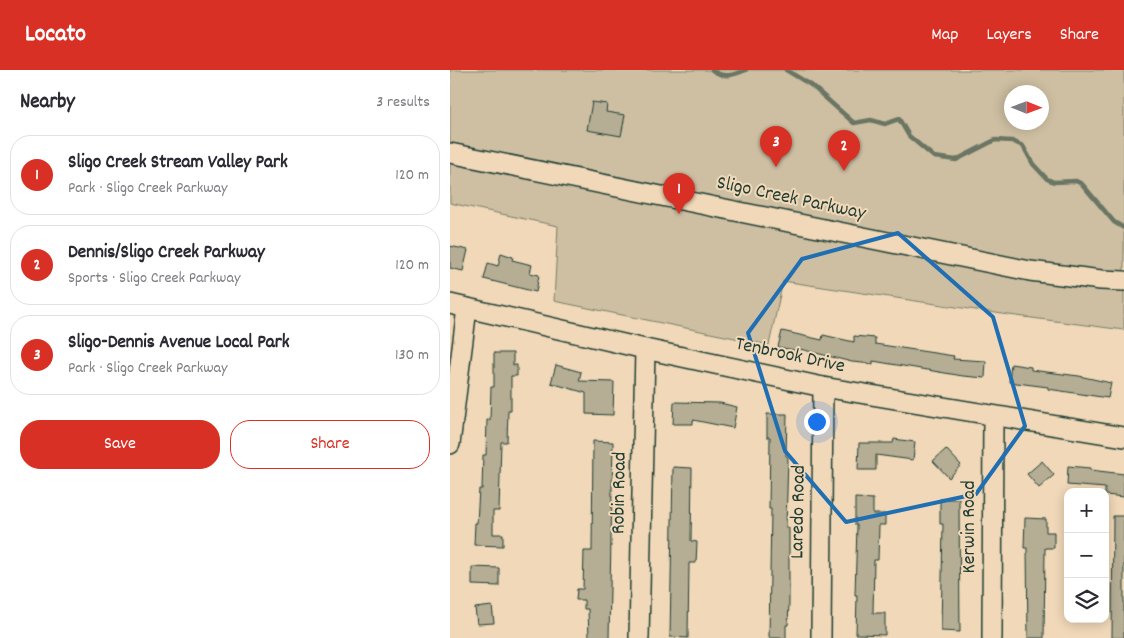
<!DOCTYPE html>
<html lang="en">
<head>
<meta charset="utf-8">
<style>
	:root { --surface:#fff; --page:#f7f7f7; --text:#2b2b33; --muted:#7c7c81; --line:#e1e1e2; --accent:#d93025 }
	body { margin:0; font-family:Dekko,sans-serif; background:var(--page); color:var(--text) }
	.controls { position:absolute; right:15px; bottom:15px; display:grid; overflow:hidden; border-radius:10px; box-shadow:0 2px 12px #0003 }
	.controls button { width:45px; height:45px; display:grid; place-items:center; padding:0; border:0; border-bottom:1px solid var(--line); background:var(--surface); color:var(--text); font:25px sans-serif }
	.compass { position:absolute; left:554px; top:15px; width:45px; height:45px; border-radius:50%; background:var(--surface); box-shadow:0 2px 12px #0003; rotate:91deg }
	.you { position:absolute; left:366px; top:351px; width:18px; height:18px; margin:-12px; border:4px solid #fff; border-radius:50%; background:#1a73e8; box-shadow:0 0 0 8px #1a73e833 }
	.badge { display:grid; place-items:center; width:32px; height:32px; border-radius:50%; background:var(--accent); color:#fff; font-size:16px; font-weight:700 }
	.pin { position:absolute; translate:-50% -41px; filter:drop-shadow(0 1px 2px #0008) }
	.pin::after { content:''; position:absolute; top:26px; width:18px; height:15px; background:inherit; clip-path:polygon(0 0,100% 0,50% 100%) }
	.list { margin:0; padding:0; list-style:none }
	h2 { display:flex; justify-content:space-between; align-items:center; height:65px; margin:0; padding:0 20px; font-size:21px }
	h2 small { font-size:16px; font-weight:400; color:var(--muted) }
	.list li { display:grid; grid-template-columns:32px 1fr auto; gap:15px; align-items:center; box-sizing:border-box; height:80px; margin:0 10px 10px; padding:0 10px; border:1px solid var(--line); border-radius:20px }
	.list b { display:block; font-size:19px; white-space:nowrap }
	.list p { margin:0; font-size:16px; white-space:nowrap; color:var(--muted) }
	.list em { font-size:16px; font-style:normal; color:var(--muted) }
	.actions { display:flex; gap:10px; padding:15px 20px }
	.actions a { flex:1; padding:11px 0; border:1px solid var(--accent); border-radius:20px; text-align:center; font-size:18px; color:var(--accent) }
	.actions .main { background:var(--accent); color:#fff }
	.icon { flex:none; width:28px; height:28px; fill:none; stroke:currentColor; stroke-width:2; stroke-linecap:round; stroke-linejoin:round }
	.map { position:relative; flex:none; width:674px; height:568px; overflow:hidden }
	header { display:flex; align-items:center; gap:30px; box-sizing:border-box; height:70px; padding:0 25px; background:var(--accent); color:#fff }
	header strong { font-size:24px }
	nav { display:flex; gap:28px; margin-inline-start:auto; font-size:18px }
	main { display:flex }
	aside { flex:1; background:var(--surface) }
	.map>svg:first-child { display:block }
	.green { fill:#cebfa2; stroke:#767e6b; fill-rule:evenodd }
	.lines { fill:none; stroke-linecap:round; stroke-linejoin:round }
	.stream { stroke:#6b7563; stroke-width:4.5 }
	.building { fill:#b5ad94; stroke:#1f3d34 }
	.minor-casing { stroke:#1f3d34; stroke-width:22 }
	.minor { stroke:#f0d8b8; stroke-width:19 }
	.marked { fill:none; stroke:#1f6fb2; stroke-width:4; stroke-linejoin:round }
	.labels { text-anchor:middle; dominant-baseline:central; stroke-width:4; stroke-linejoin:round; paint-order:stroke }
	.street-label { font-size:20px; fill:#1f3d34; stroke:#f0d8b8 }
</style>
</head>
<body>
<header>
<strong>Locato</strong>
<nav><a>Map</a><a>Layers</a><a>Share</a></nav>
</header>
<main>
<aside>
<h2>Nearby<small>3 results</small></h2>
<ul class="list">
<li><span class="badge">1</span><div><b>Sligo Creek Stream Valley Park</b><p>Park · Sligo Creek Parkway</p></div><em>120 m</em></li>
<li><span class="badge">2</span><div><b>Dennis/Sligo Creek Parkway</b><p>Sports · Sligo Creek Parkway</p></div><em>120 m</em></li>
<li><span class="badge">3</span><div><b>Sligo-Dennis Avenue Local Park</b><p>Park · Sligo Creek Parkway</p></div><em>130 m</em></li>
</ul>
<div class="actions"><a class="main">Save</a><a>Share</a></div>
</aside>
<div class="map">
<svg width="674" height="568" viewBox="0 0 674 568">
	<rect width="100%" height="100%" fill="#f0d8b8"/>
	<filter id="ink" filterUnits="userSpaceOnUse"><feTurbulence type="fractalNoise" baseFrequency=".02" numOctaves="2"/><feDisplacementMap in="SourceGraphic" scale="10" xChannelSelector="R" yChannelSelector="G"/><feConvolveMatrix kernelMatrix="1 2 1 2 8 2 1 2 1" color-interpolation-filters="sRGB"/></filter>
	<g filter="url(#ink)">
		<path class="green" d="M0,0H674V260L559,245L333,211L319,275L104,231L108,156L0,133ZM562,22H592V52H562Z"/>
		<g class="lines">
			<g class="stream">
				<path d="M262,0C274,9 284,5 296,0"/>
				<path d="M336,0L361,15L404,53L421,50L435,54L449,49L459,66L484,87L506,90L545,70L562,71L573,76L583,94L597,109L604,112L626,111L632,114L664,152L674,158"/>
			</g>
		</g>
		<g class="building">
			<path d="M142,32L157,34L156,42L175,45L171,66L137,60Z"/>
			<path d="M0,176L18,180L13,201L0,198Z"/>
			<path d="M51,183L63,187L62,190L82,195L80,203L89,205L86,222L34,209L38,193L48,196Z"/>
			<path d="M332,261L372,270L373,265L404,272V266L425,268V274L504,286L503,289L536,291L535,308L513,306L423,291V294L402,292L350,279L349,281L328,277Z"/>
			<path d="M44,283H63V295H67V306H61V340H58L57,372H51L49,441H43V464H53V476L24,475L25,453H27L29,419H32L33,385H36L37,350H40L41,317H44Z"/>
			<path d="M561,294L581,297V300L629,306L661,313L658,328L598,319V317L559,312Z"/>
			<path d="M106,295L131,302L129,311L164,312L163,345L136,344V323L101,313Z"/>
			<path d="M224,332L270,333L287,337L283,358L243,350V354H223Z"/>
			<path d="M317,344H337L336,386L338,387L336,458H339V533L338,555H336V568H319L321,439H319L320,367H317Z"/>
			<path d="M444,369L465,372L463,390L426,385V400H408L409,373H443Z"/>
			<path d="M143,371L163,372L159,568H139L138,539H134V530H126L127,519H133L134,481H142Z"/>
			<path d="M496,379L511,395L499,408L483,391Z"/>
			<path d="M592,391L604,405L589,418L577,404Z"/>
			<path d="M618,396L640,398V400L674,404V427L655,425V418L617,415Z"/>
			<path d="M223,397L242,398L241,471L247,472L246,493H239L238,568L220,567Z"/>
			<path d="M405,428L423,429V444H435V455H429L428,490H424L423,543H435V565L406,564L407,525H405L407,455H405Z"/>
			<path d="M490,429H509L510,562L491,561L493,454H490Z"/>
			<path d="M663,446H674V568H662Z"/>
			<path d="M575,448L596,449V462H604V478H595L594,568H578L577,478H574Z"/>
			<path d="M22,497L49,498V516L22,515Z"/>
			<path d="M42,536L44,553L27,554L25,538Z"/>
		</g>
		<g class="lines">
			<defs>
				<g id="minor">
					<path d="M0,83L580,201L651,210L674,211"/>
					<path d="M0,234L195,279L373,317L674,367"/>
					<path d="M0,374L17,238"/>
					<path d="M189,568L195,279"/>
					<path d="M371,568L373,317"/>
					<path d="M542,568L543,346"/>
				</g>
			</defs>
			<use href="#minor" class="minor-casing"/>
			<use href="#minor" class="minor"/>
		</g>
	</g>
	<path class="marked" d="M448,163L543,247L575,356L526,424L396,452L335,381L298,263L352,189Z"/>
	<g class="labels">
		<g class="street-label">
			<text transform="translate(341 129) rotate(12)">Sligo Creek Parkway</text>
			<text transform="translate(340 286) rotate(12)">Tenbrook Drive</text>
			<text transform="translate(170 423) rotate(-89)">Robin Road</text>
			<text transform="translate(349 442) rotate(-89)">Laredo Road</text>
			<text transform="translate(520 457) rotate(-90)">Kerwin Road</text>
		</g>
	</g>
</svg>
<div class="controls">
<button>+</button>
<button>−</button>
<button><svg class="icon" aria-label="layers" viewBox="0 0 24 24"><path d="M12 4l9 5-9 5-9-5zM3 14l9 5 9-5"/></svg></button>
</div>
<svg class="compass" viewBox="-18 -18 36 36"><path d="M0-13l5 13h-10z" fill="#e53935"/><path d="M0 13l5-13h-10z" fill="#7c7c81"/></svg>
<div class="you"></div>
<div class="pin badge" style="left:229px;top:144px">1</div>
<div class="pin badge" style="left:394px;top:101px">2</div>
<div class="pin badge" style="left:326px;top:97px">3</div>
</div>
</main>
</body>
</html>
